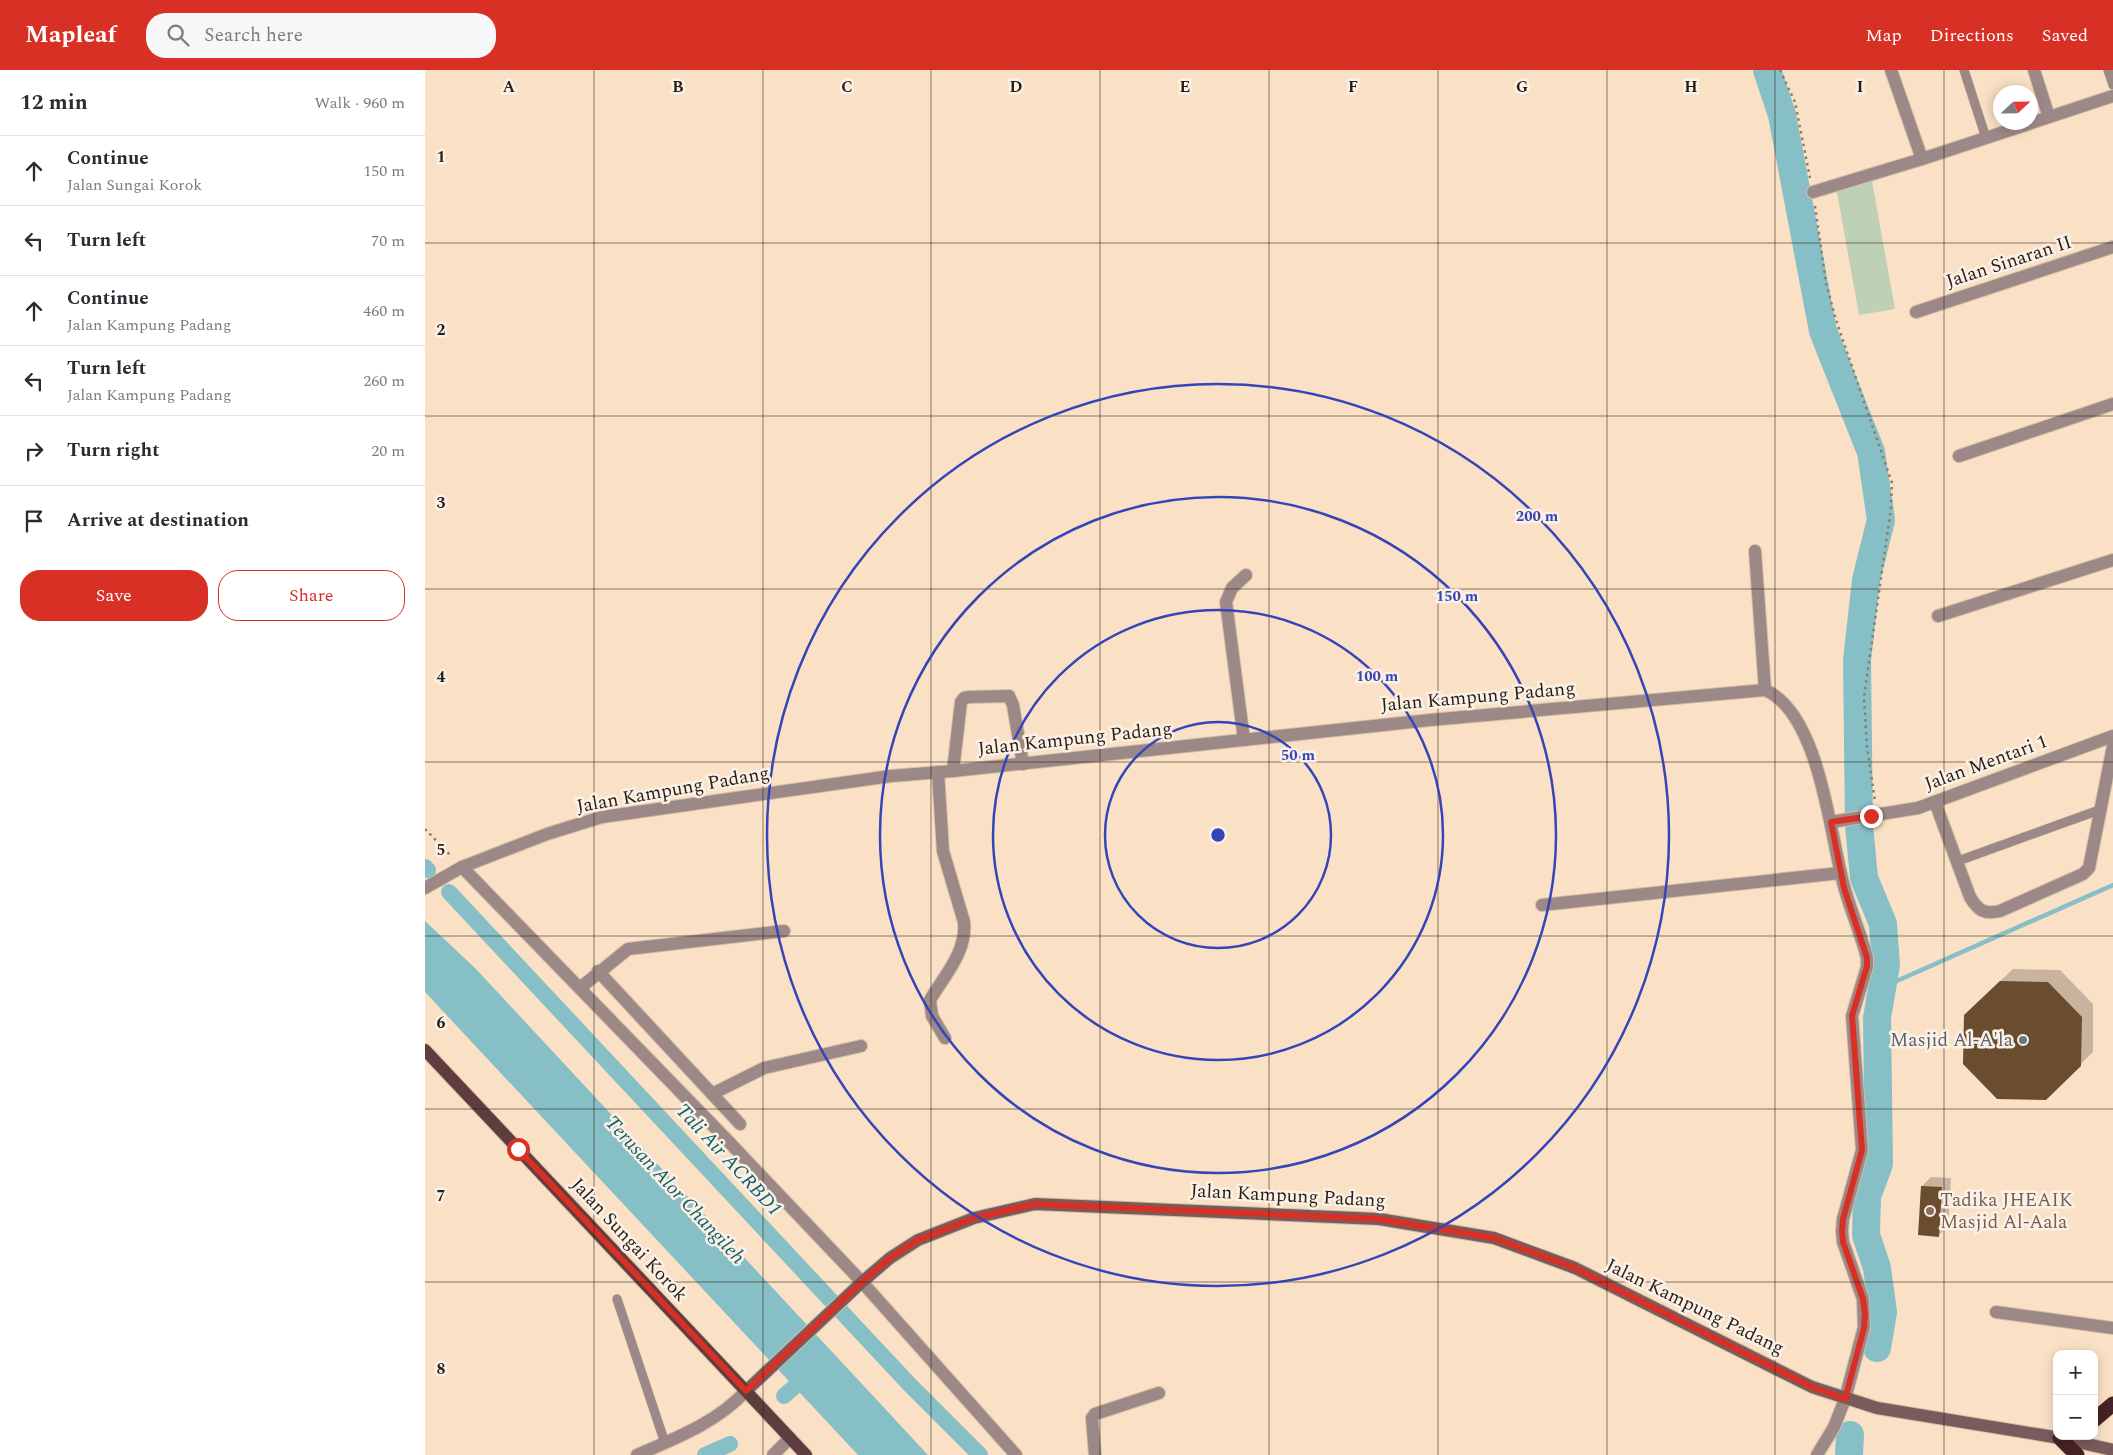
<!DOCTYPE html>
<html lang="en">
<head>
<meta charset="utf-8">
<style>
	:root { --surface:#fff; --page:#f7f7f7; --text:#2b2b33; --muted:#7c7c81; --line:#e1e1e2; --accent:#d93025 }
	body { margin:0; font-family:Spectral,serif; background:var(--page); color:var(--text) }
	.controls { position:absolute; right:15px; bottom:15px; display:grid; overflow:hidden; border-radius:10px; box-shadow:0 2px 12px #0003 }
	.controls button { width:45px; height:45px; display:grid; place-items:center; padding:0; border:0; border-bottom:1px solid var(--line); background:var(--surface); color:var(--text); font:25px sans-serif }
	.compass { position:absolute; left:1568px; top:15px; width:45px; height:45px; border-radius:50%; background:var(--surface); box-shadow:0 2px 12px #0003; rotate:68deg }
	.stop { position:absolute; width:15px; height:15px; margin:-11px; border:4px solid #d93025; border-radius:50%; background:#fff }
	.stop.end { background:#d93025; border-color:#fff; box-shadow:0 1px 5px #0008 }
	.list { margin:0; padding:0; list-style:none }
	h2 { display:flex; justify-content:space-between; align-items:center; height:65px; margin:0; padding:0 20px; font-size:21px }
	h2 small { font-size:16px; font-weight:400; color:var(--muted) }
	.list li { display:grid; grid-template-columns:32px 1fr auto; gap:15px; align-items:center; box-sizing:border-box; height:70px; padding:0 20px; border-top:1px solid var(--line) }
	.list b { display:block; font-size:19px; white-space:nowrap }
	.list p { margin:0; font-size:16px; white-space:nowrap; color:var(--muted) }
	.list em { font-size:16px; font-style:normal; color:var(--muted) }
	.actions { display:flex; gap:10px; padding:15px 20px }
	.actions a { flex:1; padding:11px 0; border:1px solid var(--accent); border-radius:20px; text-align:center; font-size:18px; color:var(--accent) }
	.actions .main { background:var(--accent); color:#fff }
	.icon { flex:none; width:28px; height:28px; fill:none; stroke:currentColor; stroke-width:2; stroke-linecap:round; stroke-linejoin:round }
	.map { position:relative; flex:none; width:1688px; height:1385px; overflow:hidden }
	header { display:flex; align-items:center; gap:30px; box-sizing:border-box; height:70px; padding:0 25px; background:var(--accent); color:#fff }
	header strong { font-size:24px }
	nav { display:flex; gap:28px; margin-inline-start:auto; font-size:18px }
	.search { width:350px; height:45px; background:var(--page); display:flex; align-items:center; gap:12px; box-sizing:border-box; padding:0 18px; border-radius:20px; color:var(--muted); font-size:19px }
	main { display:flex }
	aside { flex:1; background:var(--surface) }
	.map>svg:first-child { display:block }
	.green { fill:#bed0b6 }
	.water { fill:#87bfc6 }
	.shadow { fill:#0003 }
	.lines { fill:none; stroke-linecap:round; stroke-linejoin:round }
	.stream { stroke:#87bfc6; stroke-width:4.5 }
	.canal { stroke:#87bfc6; stroke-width:16 }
	.river { stroke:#87bfc6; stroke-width:28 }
	.building { fill:#694d2e }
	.lane-casing { stroke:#d4bea6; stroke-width:10 }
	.street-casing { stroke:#d4bea6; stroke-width:14 }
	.secondary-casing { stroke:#d4bea6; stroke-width:14 }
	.primary-casing { stroke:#d4bea6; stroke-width:14 }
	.highway-casing { stroke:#d4bea6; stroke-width:16 }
	.path { stroke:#8d7c6a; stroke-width:2.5; stroke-dasharray:2.5 4; stroke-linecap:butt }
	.lane { stroke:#9d8888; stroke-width:9 }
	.street { stroke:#9d8888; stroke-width:12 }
	.secondary { stroke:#795b5c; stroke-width:12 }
	.primary { stroke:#5f3c3e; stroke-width:12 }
	.highway { stroke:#482225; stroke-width:15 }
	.route { stroke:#d93025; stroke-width:6 }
	.grid { fill:none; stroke:#271e14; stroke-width:1; stroke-opacity:0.55 }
	.ring { fill:none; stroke:#3445b7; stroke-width:2.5 }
	.worship-dot { fill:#6b7280; stroke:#fbf1e6; stroke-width:2 }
	.education-dot { fill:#8d6e63; stroke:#fbf1e6; stroke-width:2 }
	.labels { text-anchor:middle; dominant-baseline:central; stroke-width:5; stroke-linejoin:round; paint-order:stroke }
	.street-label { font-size:19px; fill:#271e14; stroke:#fbf1e6 }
	.worship-label { font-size:19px; fill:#5b616d; stroke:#fbf1e6; text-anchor:end }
	.education-label { font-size:19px; fill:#785e54; stroke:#fbf1e6; text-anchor:start }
	.water-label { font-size:20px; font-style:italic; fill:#115f67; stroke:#fbf1e6 }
	.grid-label { font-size:16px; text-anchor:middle; font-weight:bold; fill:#271e14; stroke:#fbf1e6; stroke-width:5; stroke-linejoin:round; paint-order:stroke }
	.centre { fill:#3445b7; stroke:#fbf1e6; stroke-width:2.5 }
	.ring-label { font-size:15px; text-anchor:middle; font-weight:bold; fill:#3445b7; stroke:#fbf1e6; stroke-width:5; stroke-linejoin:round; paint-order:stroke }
</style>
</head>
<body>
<header>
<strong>Mapleaf</strong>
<div class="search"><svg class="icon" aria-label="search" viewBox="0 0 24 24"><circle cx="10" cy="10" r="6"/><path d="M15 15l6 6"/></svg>Search here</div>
<nav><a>Map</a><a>Directions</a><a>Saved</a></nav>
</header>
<main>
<aside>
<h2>12 min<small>Walk · 960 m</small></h2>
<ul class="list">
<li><svg class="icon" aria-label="ahead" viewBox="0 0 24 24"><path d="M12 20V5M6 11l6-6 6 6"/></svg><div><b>Continue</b><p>Jalan Sungai Korok</p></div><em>150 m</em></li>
<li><svg class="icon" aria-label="left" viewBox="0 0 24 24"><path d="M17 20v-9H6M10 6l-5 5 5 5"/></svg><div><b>Turn left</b></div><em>70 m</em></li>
<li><svg class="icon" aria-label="ahead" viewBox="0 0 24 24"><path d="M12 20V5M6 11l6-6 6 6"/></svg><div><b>Continue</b><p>Jalan Kampung Padang</p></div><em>460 m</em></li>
<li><svg class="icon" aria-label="left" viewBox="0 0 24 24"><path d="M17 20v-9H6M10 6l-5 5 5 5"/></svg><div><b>Turn left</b><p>Jalan Kampung Padang</p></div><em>260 m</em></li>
<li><svg class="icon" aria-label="right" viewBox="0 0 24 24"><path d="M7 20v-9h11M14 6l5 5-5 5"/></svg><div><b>Turn right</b></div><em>20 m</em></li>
<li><svg class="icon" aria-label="arrive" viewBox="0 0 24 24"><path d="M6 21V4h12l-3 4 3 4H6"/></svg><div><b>Arrive at destination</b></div></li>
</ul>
<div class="actions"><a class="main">Save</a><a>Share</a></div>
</aside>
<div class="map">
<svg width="1688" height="1385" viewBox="0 0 1688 1385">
	<rect width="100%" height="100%" fill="#fae1c6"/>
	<path class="green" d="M1447,111L1470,239L1434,245L1411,117Z"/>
	<path class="water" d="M0,851L51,899L503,1385H433L0,922Z"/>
	<g class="shadow">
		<path d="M1588,899L1635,900L1668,934V982L1621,1029L1553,932Z"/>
		<path d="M1506,1107L1526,1108L1523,1156L1514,1165L1497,1116Z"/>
	</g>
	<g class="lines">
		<path class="stream" d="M1456,918L1688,815"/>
		<g class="canal">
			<path d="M0,797L3,800"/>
			<path d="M24,822L485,1315L555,1385"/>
			<path d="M359,1326L385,1303"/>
			<path d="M280,1385L305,1374"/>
		</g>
		<g class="river">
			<path d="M1342,0L1357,45L1398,261L1446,382L1456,450L1441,510L1432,590L1434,755L1439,808L1458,854L1461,895L1452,948L1454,1094L1442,1126L1441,1165L1452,1198L1458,1242L1452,1278"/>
			<path d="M1424,1385L1425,1365"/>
		</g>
	</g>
	<g class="building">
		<path d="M1575,911L1623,912L1657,947L1656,996L1621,1030L1572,1029L1538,994L1539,945Z"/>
		<path d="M1496,1116L1517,1117L1514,1167L1493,1165Z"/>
	</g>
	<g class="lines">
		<defs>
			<g id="lane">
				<path d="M1539,0L1561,68"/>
				<path d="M1683,0L1688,15"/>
				<path d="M1533,791L1677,739"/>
				<path d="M192,1229L240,1373"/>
			</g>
			<g id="street">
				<path d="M1466,0L1497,89"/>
				<path d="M1609,0L1624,47"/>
				<path d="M1388,122L1497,89L1688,26"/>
				<path d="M1491,242L1688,177"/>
				<path d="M1534,386L1688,334"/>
				<path d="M1330,481L1340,620"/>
				<path d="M1513,546L1688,490"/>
				<path d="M819,670L801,532L807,518L821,505"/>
				<path d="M528,701L536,632L539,628L545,627L584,626L588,635L598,694"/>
				<path d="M513,702L518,781L539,852C542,882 519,906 505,930L507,946L520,968"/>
				<path d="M1510,732L1545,827C1553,840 1559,845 1575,841L1658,804L1664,798L1688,676"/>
				<path d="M1406,752L1493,738L1688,666"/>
				<path d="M37,797L304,1072L437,1212L591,1385"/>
				<path d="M0,818L37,797L122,764L177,747L466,706L528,701L1005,650L1340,620C1392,642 1404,754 1416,804C1422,833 1435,860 1442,888V897L1427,946L1437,1080L1418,1149L1417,1161L1418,1172L1438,1229L1439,1257L1420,1329L1409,1357L1392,1385"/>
				<path d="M1117,835L1415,803"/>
				<path d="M173,901L315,1054"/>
				<path d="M155,918L203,879L359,861"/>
				<path d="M287,1024L339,998L436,976"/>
				<path d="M1571,1242L1688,1258"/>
				<path d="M212,1385C251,1368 291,1353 321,1321"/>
				<path d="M348,1385L365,1368"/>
				<path d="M670,1385L667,1348L670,1344L734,1323"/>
			</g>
			<path id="secondary" d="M321,1321L437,1212L465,1188L493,1170L549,1148L610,1134L954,1149L1069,1168L1150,1198L1387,1317L1452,1338L1635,1368L1688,1380"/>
			<path id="primary" d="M0,980L381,1385"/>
			<g id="highway">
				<path d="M1669,1350L1688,1334"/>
				<path d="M1640,1366L1635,1368L1652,1385"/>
			</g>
		</defs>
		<use href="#lane" class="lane-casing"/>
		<use href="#street" class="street-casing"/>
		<use href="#secondary" class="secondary-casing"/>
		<use href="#primary" class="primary-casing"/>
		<use href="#highway" class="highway-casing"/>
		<g class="path">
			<path d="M1355,0L1370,32L1385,108"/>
			<path d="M1390,136L1401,213L1411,250L1467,413L1466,438L1439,627L1442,677L1450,731"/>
			<path d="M0,759L27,787"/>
		</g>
		<use href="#lane" class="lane"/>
		<use href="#street" class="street"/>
		<use href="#secondary" class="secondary"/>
		<use href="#primary" class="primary"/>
		<use href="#highway" class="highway"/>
	</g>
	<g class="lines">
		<path class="route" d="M93,1079L321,1321L437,1212L465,1188L493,1170L549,1148L610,1134L954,1149L1069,1168L1150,1198L1387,1317L1420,1329L1439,1258L1440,1244L1438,1229L1418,1172L1417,1161L1418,1149L1437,1080L1427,946L1442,896V888L1419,818L1406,752L1446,746"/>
	</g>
	<path class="grid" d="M169,0V1385M338,0V1385M506,0V1385M675,0V1385M844,0V1385M1013,0V1385M1182,0V1385M1350,0V1385M1519,0V1385M0,173H1688M0,346H1688M0,519H1688M0,692H1688M0,866H1688M0,1039H1688M0,1212H1688"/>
	<g class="ring">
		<circle cx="793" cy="765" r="113"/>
		<circle cx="793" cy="765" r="225"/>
		<circle cx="793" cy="765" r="338"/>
		<circle cx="793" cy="765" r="451"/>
	</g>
	<circle class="worship-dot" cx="1598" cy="970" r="5"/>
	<circle class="education-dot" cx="1505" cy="1141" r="5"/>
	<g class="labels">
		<g class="street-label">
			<text transform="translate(1584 192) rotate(-18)">Jalan Sinaran II</text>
			<text transform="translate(1053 627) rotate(-5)">Jalan Kampung Padang</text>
			<text transform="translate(650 669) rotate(-6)">Jalan Kampung Padang</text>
			<text transform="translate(1561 693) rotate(-20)">Jalan Mentari 1</text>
			<text transform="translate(248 720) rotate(-10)">Jalan Kampung Padang</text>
			<text transform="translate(863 1126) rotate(3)">Jalan Kampung Padang</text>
			<text transform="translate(204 1170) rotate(47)">Jalan Sungai Korok</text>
			<text transform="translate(1270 1237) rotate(26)">Jalan Kampung Padang</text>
		</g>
		<g class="worship-label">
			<text x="1588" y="970">Masjid Al-A'la</text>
		</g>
		<g class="education-label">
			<text x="1515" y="1130">Tadika JHEAIK<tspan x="1515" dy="22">Masjid Al-Aala</tspan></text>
		</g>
		<g class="water-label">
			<text transform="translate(304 1090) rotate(47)">Tali Air ACRBD1</text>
			<text transform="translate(250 1120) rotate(47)">Terusan Alor Changileh</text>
		</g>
	</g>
	<g class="grid-label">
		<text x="84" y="22">A</text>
		<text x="253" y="22">B</text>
		<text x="422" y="22">C</text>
		<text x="591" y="22">D</text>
		<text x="760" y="22">E</text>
		<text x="928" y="22">F</text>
		<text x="1097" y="22">G</text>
		<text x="1266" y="22">H</text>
		<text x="1435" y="22">I</text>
		<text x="16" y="92">1</text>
		<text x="16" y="265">2</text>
		<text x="16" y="438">3</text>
		<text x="16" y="612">4</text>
		<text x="16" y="785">5</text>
		<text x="16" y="958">6</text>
		<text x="16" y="1131">7</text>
		<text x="16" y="1304">8</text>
	</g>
	<circle cx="793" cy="765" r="8" class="centre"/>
	<g class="ring-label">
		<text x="1112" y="451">200 m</text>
		<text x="1032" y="531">150 m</text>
		<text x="952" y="611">100 m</text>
		<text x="873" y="690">50 m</text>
	</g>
</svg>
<div class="controls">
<button>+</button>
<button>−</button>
</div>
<svg class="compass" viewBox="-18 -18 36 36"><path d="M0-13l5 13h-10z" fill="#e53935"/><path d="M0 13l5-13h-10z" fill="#7c7c81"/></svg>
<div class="stop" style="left:93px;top:1079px"></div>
<div class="stop end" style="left:1446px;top:746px"></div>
</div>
</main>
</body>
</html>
